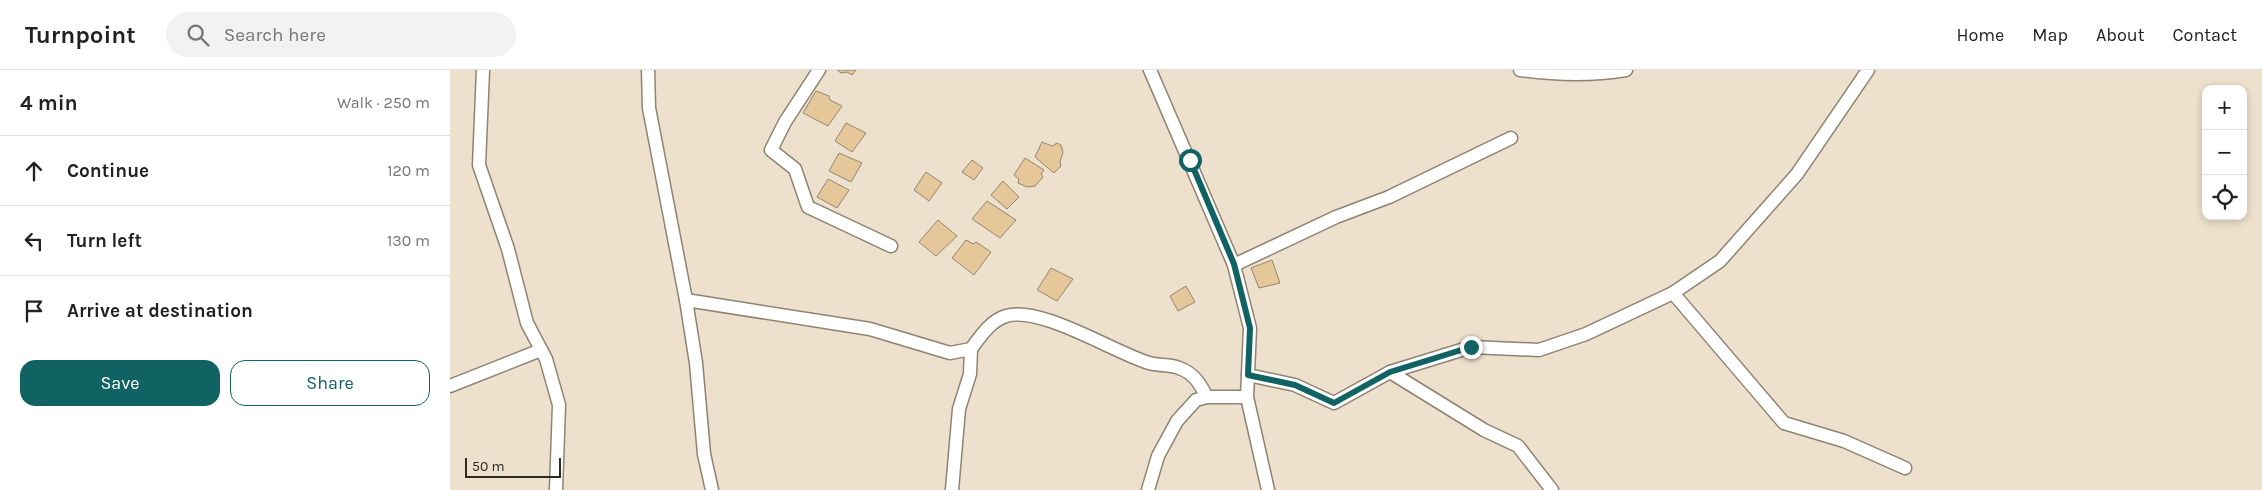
<!DOCTYPE html>
<html lang="en">
<head>
<meta charset="utf-8">
<style>
	:root { --surface:#fff; --page:#f2f2f2; --text:#222; --muted:#767676; --line:#e0e0e0; --accent:#116262 }
	body { margin:0; font-family:Karla,sans-serif; background:var(--page); color:var(--text) }
	.controls { position:absolute; right:15px; top:15px; display:grid; overflow:hidden; border-radius:10px; box-shadow:0 2px 8px #0003 }
	.controls button { width:45px; height:45px; display:grid; place-items:center; padding:0; border:0; border-bottom:1px solid var(--line); background:var(--surface); color:var(--text); font:25px sans-serif }
	.scale { position:absolute; left:15px; bottom:12px; width:96px; box-sizing:border-box; padding-left:5px; border:2px solid #2d2820; border-top:0; font-size:14px; line-height:18px; white-space:nowrap; color:#2d2820; -webkit-text-stroke:4px #ede0cc; paint-order:stroke }
	.stop { position:absolute; width:15px; height:15px; margin:-11px; border:4px solid #116262; border-radius:50%; background:#fff }
	.stop.end { background:#116262; border-color:#fff; box-shadow:0 1px 5px #0008 }
	.list { margin:0; padding:0; list-style:none }
	h2 { display:flex; justify-content:space-between; align-items:center; height:65px; margin:0; padding:0 20px; font-size:21px }
	h2 small { font-size:16px; font-weight:400; color:var(--muted) }
	.list li { display:grid; grid-template-columns:32px 1fr auto; gap:15px; align-items:center; box-sizing:border-box; height:70px; padding:0 20px; border-top:1px solid var(--line) }
	.list b { display:block; font-size:19px; white-space:nowrap }
	.list em { font-size:16px; font-style:normal; color:var(--muted) }
	.actions { display:flex; gap:10px; padding:15px 20px }
	.actions a { flex:1; padding:11px 0; border:1px solid var(--accent); border-radius:15px; text-align:center; font-size:18px; color:var(--accent) }
	.actions .main { background:var(--accent); color:#fff }
	.icon { flex:none; width:28px; height:28px; fill:none; stroke:currentColor; stroke-width:2; stroke-linecap:round; stroke-linejoin:round }
	.map { position:relative; flex:none; width:1812px; height:420px; overflow:hidden }
	header { display:flex; align-items:center; gap:30px; box-sizing:border-box; height:70px; padding:0 25px; background:var(--surface); border-bottom:1px solid var(--line) }
	header strong { font-size:24px }
	nav { display:flex; gap:28px; margin-inline-start:auto; font-size:18px }
	.search { width:350px; height:45px; background:var(--page); display:flex; align-items:center; gap:12px; box-sizing:border-box; padding:0 18px; border-radius:28px; color:var(--muted); font-size:19px }
	main { display:flex }
	aside { flex:1; background:var(--surface) }
	.map>svg:first-child { display:block }
	.building { fill:#e5c799; stroke:#928673 }
	.lines { fill:none; stroke-linecap:round; stroke-linejoin:round }
	.minor-casing { stroke:#8f8371; stroke-width:15 }
	.minor { stroke:#fff; stroke-width:12 }
	.route { stroke:#116262; stroke-width:6 }
</style>
</head>
<body>
<header>
<strong>Turnpoint</strong>
<div class="search"><svg class="icon" aria-label="search" viewBox="0 0 24 24"><circle cx="10" cy="10" r="6"/><path d="M15 15l6 6"/></svg>Search here</div>
<nav><a>Home</a><a>Map</a><a>About</a><a>Contact</a></nav>
</header>
<main>
<aside>
<h2>4 min<small>Walk · 250 m</small></h2>
<ul class="list">
<li><svg class="icon" aria-label="ahead" viewBox="0 0 24 24"><path d="M12 20V5M6 11l6-6 6 6"/></svg><div><b>Continue</b></div><em>120 m</em></li>
<li><svg class="icon" aria-label="left" viewBox="0 0 24 24"><path d="M17 20v-9H6M10 6l-5 5 5 5"/></svg><div><b>Turn left</b></div><em>130 m</em></li>
<li><svg class="icon" aria-label="arrive" viewBox="0 0 24 24"><path d="M6 21V4h12l-3 4 3 4H6"/></svg><div><b>Arrive at destination</b></div></li>
</ul>
<div class="actions"><a class="main">Save</a><a>Share</a></div>
</aside>
<div class="map">
<svg width="1812" height="420" viewBox="0 0 1812 420">
	<rect width="100%" height="100%" fill="#ede0cc"/>
	<g class="building">
		<path d="M387,0H406L402,5L397,2L391,3Z"/>
		<path d="M366,21L379,26L380,30L392,36L378,56L353,43Z"/>
		<path d="M396,53L416,63L402,82L385,71Z"/>
		<path d="M592,72L602,76L607,73L611,75L613,82L610,92L611,96L604,103L585,87Z"/>
		<path d="M389,83L412,93L401,112L379,101Z"/>
		<path d="M575,88L594,100L591,104L593,107L585,116L577,117L568,113L569,109L564,105Z"/>
		<path d="M522,90L533,98L524,110L512,102Z"/>
		<path d="M476,102L492,113L479,131L464,120Z"/>
		<path d="M378,109L399,120L387,138L367,127Z"/>
		<path d="M553,111L569,127L557,139L541,125Z"/>
		<path d="M537,131L566,150L550,168L522,149Z"/>
		<path d="M488,150L507,166L486,186L469,172Z"/>
		<path d="M516,170L523,174L526,172L541,182L524,205L502,188Z"/>
		<path d="M822,190L830,213L809,218L801,198Z"/>
		<path d="M601,198L623,209L607,231L587,220Z"/>
		<path d="M736,216L745,232L728,241L720,226Z"/>
	</g>
	<g class="lines">
		<defs>
			<g id="minor">
				<path d="M33,0L29,95L58,179L77,253L96,289L109,335L106,420"/>
				<path d="M198,0L199,38L236,230L246,293L254,384L262,420"/>
				<path d="M369,0L335,52L321,80L345,99L358,137L441,176"/>
				<path d="M700,0L784,195L800,258L797,327L818,420"/>
				<path d="M1070,0C1107,5 1140,6 1176,0"/>
				<path d="M784,195L886,147L939,127L1061,68"/>
				<path d="M1223,223L1334,353L1394,371L1455,398"/>
				<path d="M236,230L420,259L500,283L521,279C530,267 540,251 556,246C590,235 665,283 699,293C709,296 720,294 729,298C744,303 750,314 757,327"/>
				<path d="M940,302L1034,360L1068,376L1102,420"/>
				<path d="M798,305L845,315L884,333L940,302L1021,277L1089,280L1136,264L1223,223L1270,191L1347,104L1418,0"/>
				<path d="M0,316L91,280"/>
				<path d="M502,420L509,339L520,304L521,279"/>
				<path d="M698,420L708,386L727,351L746,330L757,327H797"/>
			</g>
		</defs>
		<use href="#minor" class="minor-casing"/>
		<use href="#minor" class="minor"/>
	</g>
	<g class="lines">
		<path class="route" d="M740,90L784,194L800,258L798,305L845,315L884,333L940,302L1021,277"/>
	</g>
</svg>
<div class="controls">
<button>+</button>
<button>−</button>
<button><svg class="icon" aria-label="locate" viewBox="0 0 24 24"><circle cx="12" cy="12" r="6"/><path d="M12 2v4M12 18v4M2 12h4M18 12h4"/></svg></button>
</div>
<div class="scale">50 m</div>
<div class="stop" style="left:740px;top:90px"></div>
<div class="stop end" style="left:1021px;top:277px"></div>
</div>
</main>
</body>
</html>
